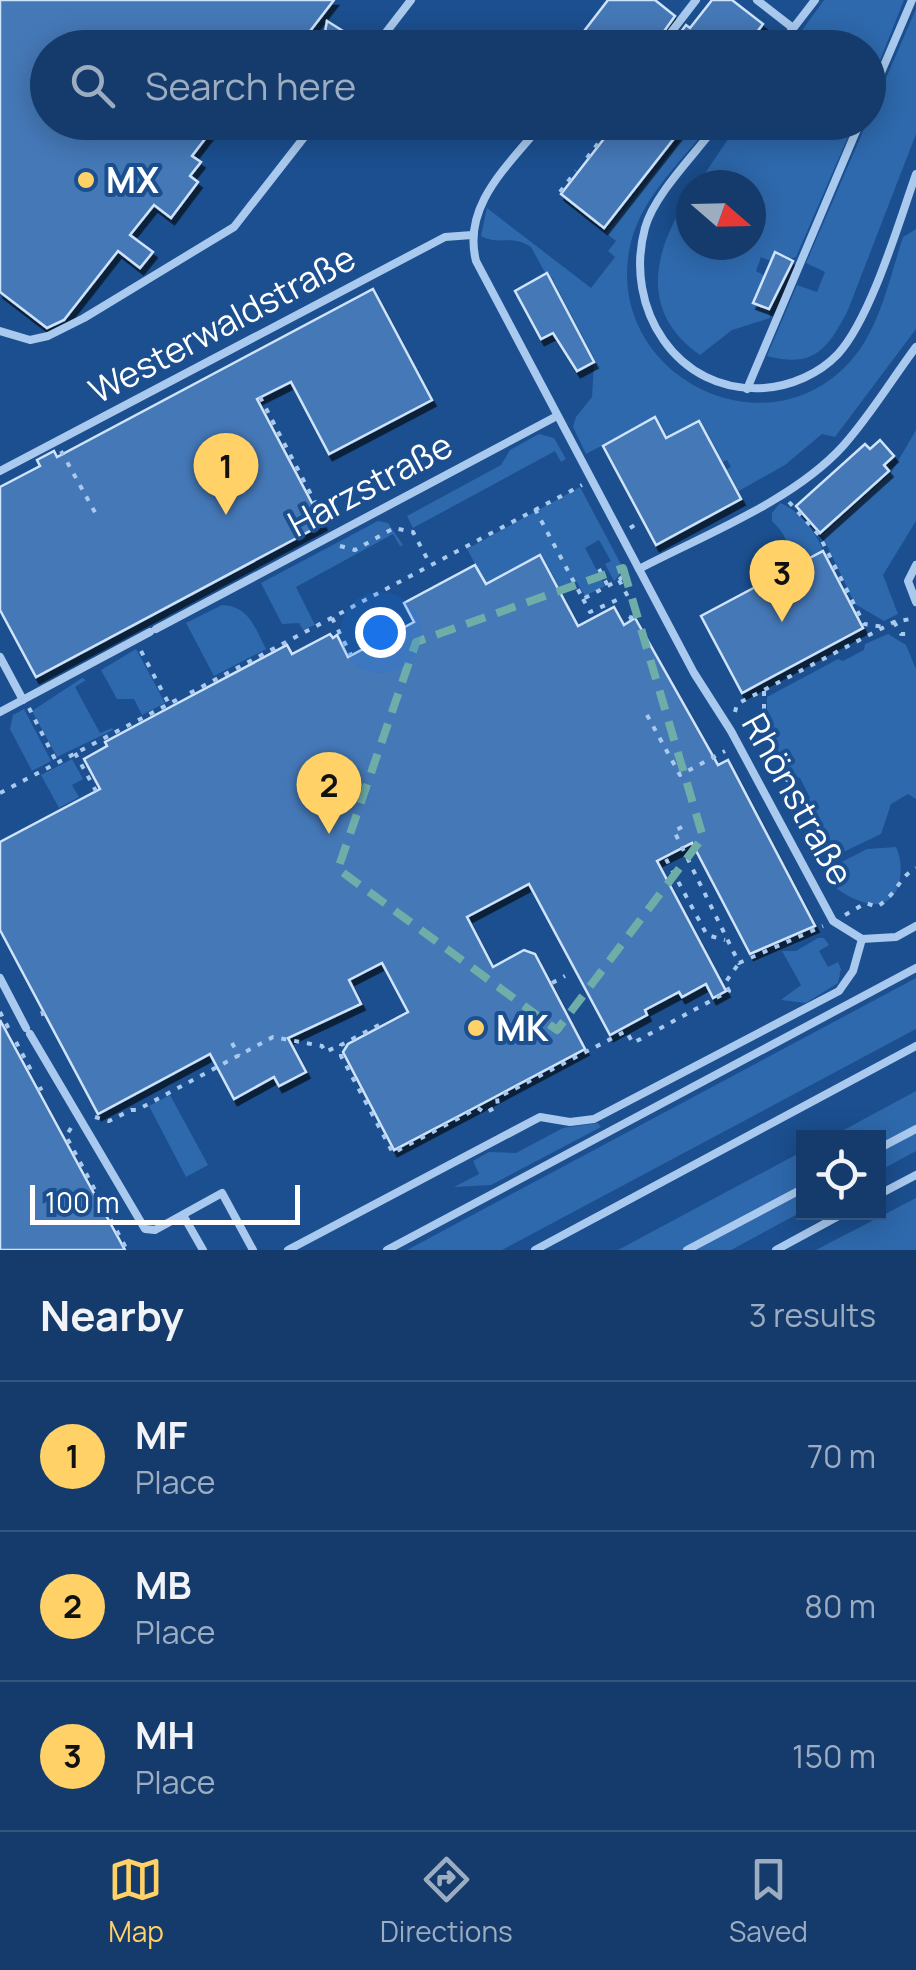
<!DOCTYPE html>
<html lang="en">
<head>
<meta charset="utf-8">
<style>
	:root { --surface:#143b6b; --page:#1d4271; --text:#f1f3f6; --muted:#9dadc1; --line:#33557e; --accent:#ffd166 }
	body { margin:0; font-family:Manrope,sans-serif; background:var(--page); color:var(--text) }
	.controls { position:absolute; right:30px; bottom:30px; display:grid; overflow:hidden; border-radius:0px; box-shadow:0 5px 25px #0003 }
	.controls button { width:90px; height:90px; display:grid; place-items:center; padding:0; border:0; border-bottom:2px solid var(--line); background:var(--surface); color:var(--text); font:50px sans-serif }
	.compass { position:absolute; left:676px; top:170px; width:90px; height:90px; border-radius:50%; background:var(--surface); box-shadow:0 5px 25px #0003; rotate:110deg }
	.scale { position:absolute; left:30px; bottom:25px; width:270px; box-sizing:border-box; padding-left:10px; border:5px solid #fff; border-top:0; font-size:28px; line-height:35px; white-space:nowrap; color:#fff; -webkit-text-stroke:8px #1b4f8f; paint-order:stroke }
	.you { position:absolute; left:380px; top:632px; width:35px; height:35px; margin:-25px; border:8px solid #fff; border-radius:50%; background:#1a73e8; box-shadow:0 0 0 15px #1a73e833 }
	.badge { display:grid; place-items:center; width:65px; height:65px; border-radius:50%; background:var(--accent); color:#111; font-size:32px; font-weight:700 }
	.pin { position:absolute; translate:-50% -82px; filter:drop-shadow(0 2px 5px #0008) }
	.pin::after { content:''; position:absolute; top:52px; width:35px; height:30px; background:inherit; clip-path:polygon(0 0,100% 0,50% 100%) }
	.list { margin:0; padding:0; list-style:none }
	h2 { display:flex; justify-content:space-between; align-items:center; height:130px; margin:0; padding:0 40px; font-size:42px }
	h2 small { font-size:32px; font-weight:400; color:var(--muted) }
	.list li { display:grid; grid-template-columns:65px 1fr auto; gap:30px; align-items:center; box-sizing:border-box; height:150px; padding:0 40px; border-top:2px solid var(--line) }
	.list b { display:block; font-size:38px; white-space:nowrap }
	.list p { margin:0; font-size:32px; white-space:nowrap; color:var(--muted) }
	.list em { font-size:32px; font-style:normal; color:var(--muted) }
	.icon { flex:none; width:55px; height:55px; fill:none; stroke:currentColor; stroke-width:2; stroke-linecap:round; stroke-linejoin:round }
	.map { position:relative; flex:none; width:916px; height:1250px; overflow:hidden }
	.search { position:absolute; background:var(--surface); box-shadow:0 5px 25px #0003; left:30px; right:30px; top:30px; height:110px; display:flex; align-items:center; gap:25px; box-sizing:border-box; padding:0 35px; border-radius:55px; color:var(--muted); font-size:38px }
	.sheet { height:580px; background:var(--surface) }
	nav { display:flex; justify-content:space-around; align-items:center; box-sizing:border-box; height:140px; border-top:2px solid var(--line); background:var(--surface); font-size:28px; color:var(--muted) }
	nav a { display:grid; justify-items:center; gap:5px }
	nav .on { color:var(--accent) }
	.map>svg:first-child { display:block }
	.green { fill:#2e69ad }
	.building { fill:#4478b7; stroke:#cfe3fa; stroke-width:2.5; filter:url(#shadow) }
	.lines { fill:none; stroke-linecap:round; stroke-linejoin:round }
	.path { stroke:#a9c9ee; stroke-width:4; stroke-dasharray:5 8; stroke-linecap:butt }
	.lane { stroke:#a9c9ee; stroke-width:8 }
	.marked { fill:none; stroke:#6fada8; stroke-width:8; stroke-dasharray:20 12; stroke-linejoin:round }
	.poi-dot { fill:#ffd166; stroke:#1b4f8f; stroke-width:4 }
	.labels { text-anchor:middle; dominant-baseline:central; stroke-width:8; stroke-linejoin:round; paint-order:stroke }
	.poi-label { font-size:35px; font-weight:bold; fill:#fff; stroke:#1b4f8f; text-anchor:start }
	.street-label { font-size:35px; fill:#fff; stroke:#1b4f8f }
</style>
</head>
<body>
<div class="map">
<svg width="916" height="1250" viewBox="0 0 916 1250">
	<defs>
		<filter id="shadow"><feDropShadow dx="3.5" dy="6" stdDeviation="0" flood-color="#0009"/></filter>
	</defs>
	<rect width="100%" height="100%" fill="#1b4f8f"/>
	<g class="green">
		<path d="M824,0H904L869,88L868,48L790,47Z"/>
		<path d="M916,9V134L848,310C827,351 813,368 767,356L797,285L817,292L825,272L806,263Z"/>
		<path d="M694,123H712C684,158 642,197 631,242C599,373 768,461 854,357C881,324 890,276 903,237L916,229V329L835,437L822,434L785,465L737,492L725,470L731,467L727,460L721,463L666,438L655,418L586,454L573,427L576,417L592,397L594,362L531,247C510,234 499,246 481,236L487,208L591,288L615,257L608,251L616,241L606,233Z"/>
		<path d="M739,123H854L796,257L790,259L775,253L771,261L761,257L756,271L765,276L754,303L769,309L770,318L732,330L700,355C637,311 654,248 691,193V245H751V185H697Z"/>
		<path d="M916,430V521L883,575L898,614L884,621L855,604L822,535L891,473Z"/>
		<path d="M539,434L554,438L566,459L561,462L555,451L413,528L407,516L501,465L510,450Z"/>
		<path d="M580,487L624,570L614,581L605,564L611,561L599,540L585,548L605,586L585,596L576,581L559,590L540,555L486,584L467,549Z"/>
		<path d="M780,503C799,510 817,533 823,551L762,584L758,576L786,561C790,542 785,534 772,521V513Z"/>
		<path d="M378,521L388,523L403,545L400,546L393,534L296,587L315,625L303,630L299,623L282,624L261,583Z"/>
		<path d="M222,605C249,606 255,628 266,649L214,676L186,623Z"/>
		<path d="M888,634L906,645L916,669V799L908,794L891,804L881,834L835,856L806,803L810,798L800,778L788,776L784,761L767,733V697L838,659L843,661L864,650L865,644Z"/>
		<path d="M136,649L165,703L142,715L134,699H117L101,670Z"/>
		<path d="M82,678L86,680L75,687L100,733L112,728L113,730L57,757L32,711Z"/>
		<path d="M24,709L51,761L32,771L10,729L13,715Z"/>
		<path d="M72,759L83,779L72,785L79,797L59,808L41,775Z"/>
		<path d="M896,847C905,865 903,905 874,904C858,904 827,887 824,871L867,849Z"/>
		<path d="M818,938H824L829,945L819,951L828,967L838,962L841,969L838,983L806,1003L781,1000L801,985L782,951H796Z"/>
		<path d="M916,978V1029L502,1250H407Z"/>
		<path d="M916,1091V1151L879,1171L878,1138H829Z"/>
		<path d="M170,1095L208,1165L186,1177L149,1106Z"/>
		<path d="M598,1123L601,1127L491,1185L454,1187L479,1174L473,1161L489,1152L516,1153L563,1128Z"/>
		<path d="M803,1151V1211L731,1250H618Z"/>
		<path d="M916,1198V1250H816Z"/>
	</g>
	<g class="building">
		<path d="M0,0H334L297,48H48V122H218L192,156L201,162L190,176L198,182L171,218L154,205L130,235L153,252L140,268L118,251L64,320L47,328L0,292Z"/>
		<path d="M608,0H655L675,16L652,48H571Z"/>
		<path d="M712,0H732L763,24L745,48H669L686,25L690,28Z"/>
		<path d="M327,21L367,46V48H322Z"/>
		<path d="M617,122H687L604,228L561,194Z"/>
		<path d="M775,252L793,261L769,309L753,303Z"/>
		<path d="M547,273L594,362L577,371L553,333L541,339L515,291Z"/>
		<path d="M373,289L432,400L329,454L291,382L257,399L323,524L36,677L0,610V487L40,466L37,460L54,451L57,457Z"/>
		<path d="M655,417L666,438L699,421L741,499L656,545L603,446Z"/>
		<path d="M880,440L894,456L884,465L889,471L820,533L796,506L865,444L870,449Z"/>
		<path d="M823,551L863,628L742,693L701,616Z"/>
		<path d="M540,555L578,626L614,607L624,625L635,618L718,765L728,760L815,926L750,954L692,843L657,861L726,991L713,998L706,984L682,997L679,992L645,1010L647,1015L610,1035L529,884L467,917L493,967L524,950L535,954L585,1049L493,1098L394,1150L343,1052L348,1044L408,1012L382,963L349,980L361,1004L288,1038L306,1072L279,1086L274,1077L234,1099L210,1054L98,1114L0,930V842L100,789L84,759L107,746L105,742L161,712L287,645L292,654L330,634L333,638L337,635L348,657L414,622L404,603L475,565L486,584Z"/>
		<path d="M0,1020L85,1177L125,1250H0Z"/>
	</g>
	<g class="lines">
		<g class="path">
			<path d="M587,158L599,142"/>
			<path d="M560,192L576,171"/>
			<path d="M260,397L327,525"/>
			<path d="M61,451L97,516"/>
			<path d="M789,502L819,535L864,624L885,627"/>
			<path d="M535,509L583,599L619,580L627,572"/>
			<path d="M630,528L641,521"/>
			<path d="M340,546L355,550L394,528L413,532L430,564"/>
			<path d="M599,569L608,586"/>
			<path d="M619,580L633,606L631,618L623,622"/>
			<path d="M583,599L590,612L619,599"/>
			<path d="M332,618L351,655"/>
			<path d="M894,622L901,634H906"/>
			<path d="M141,651L169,704"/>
			<path d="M764,691V731L780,761L785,779L794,783L831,859L821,875"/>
			<path d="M190,693L582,485"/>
			<path d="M29,708L56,761"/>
			<path d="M735,712L737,704L894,622L916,618"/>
			<path d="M647,715L680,775L725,751"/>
			<path d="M75,753L96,791"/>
			<path d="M766,767L780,761"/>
			<path d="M0,793L184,696"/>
			<path d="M682,827L674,831L739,963L823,926"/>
			<path d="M666,859L707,935L725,940"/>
			<path d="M845,915L866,903L877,907C897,894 899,877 916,868"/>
			<path d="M552,983L565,976"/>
			<path d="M42,1011L44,1018"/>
			<path d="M0,1012L12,1035"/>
			<path d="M379,1025L341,1045V1056L393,1153L478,1108L485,1113L498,1106L497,1098L626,1031L633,1043L729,991L725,983L739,963"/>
			<path d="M16,1042L32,1072L36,1071"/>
			<path d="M232,1043L239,1056"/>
			<path d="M38,1090L48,1085"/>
			<path d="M95,1117L109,1121L131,1110H137L273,1037L322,1046L325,1052L341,1045"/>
			<path d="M71,1128L66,1136L126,1248L123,1250"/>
		</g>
		<g class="lane">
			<path d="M757,0L793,28"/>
			<path d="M374,48L411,0"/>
			<path d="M659,48L696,0"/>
			<path d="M778,48L815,0"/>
			<path d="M868,103L912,0"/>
			<path d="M719,122C698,151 654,194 645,228C623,308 677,394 764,388C791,386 819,374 838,354C871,318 899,222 916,174"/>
			<path d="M0,331L30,340L48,336L84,318L234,227L316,122"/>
			<path d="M747,389L860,122"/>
			<path d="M0,471L445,237L472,235"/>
			<path d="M916,565L908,581L916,602"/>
			<path d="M639,569C704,535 793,501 843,446C870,416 892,379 916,347"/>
			<path d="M156,629L557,416"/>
			<path d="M0,657L23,700"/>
			<path d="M0,712L150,632"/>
			<path d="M862,939L896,937L916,926"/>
			<path d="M0,978L26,1028"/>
			<path d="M30,1034L145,1229L155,1230L222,1193L253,1250"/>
			<path d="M878,1149L916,1129"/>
			<path d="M878,1195L916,1175"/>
			<path d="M183,1215L203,1250"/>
			<path d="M288,1250L540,1117L570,1122L594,1119L839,991L853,971L862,939L833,921L731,731L694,673L476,261C462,205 508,166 541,125L595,129L600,122"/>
			<path d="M387,1250L916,968"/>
			<path d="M535,1250L916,1046"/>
			<path d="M687,1250L804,1188"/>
			<path d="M776,1250L846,1212"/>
		</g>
	</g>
	<path class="marked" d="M623,568L703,837L557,1030L338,869L416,642Z"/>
	<g class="poi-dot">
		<circle cx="86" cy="180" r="10"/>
		<circle cx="476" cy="1028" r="10"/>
	</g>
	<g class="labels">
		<g class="poi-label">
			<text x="106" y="180">MX</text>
			<text x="496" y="1028">MK</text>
		</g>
		<g class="street-label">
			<text transform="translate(222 324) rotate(-28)">Westerwaldstraße</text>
			<text transform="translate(370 484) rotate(-28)">Harzstraße</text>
			<text transform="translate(798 799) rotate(61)">Rhönstraße</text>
		</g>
	</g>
</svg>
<div class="controls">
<button><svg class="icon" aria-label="locate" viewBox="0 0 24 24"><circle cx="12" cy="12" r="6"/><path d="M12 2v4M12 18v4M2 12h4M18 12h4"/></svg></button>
</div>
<svg class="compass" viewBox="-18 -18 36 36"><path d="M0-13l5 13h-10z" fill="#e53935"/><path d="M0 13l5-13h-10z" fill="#9dadc1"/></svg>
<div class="scale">100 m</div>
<div class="you"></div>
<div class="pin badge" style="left:226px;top:515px">1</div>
<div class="pin badge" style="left:329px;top:834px">2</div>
<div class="pin badge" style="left:782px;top:622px">3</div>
<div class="search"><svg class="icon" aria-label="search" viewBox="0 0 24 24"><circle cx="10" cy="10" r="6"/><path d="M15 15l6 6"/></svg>Search here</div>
</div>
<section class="sheet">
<h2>Nearby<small>3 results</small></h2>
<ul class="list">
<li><span class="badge">1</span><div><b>MF</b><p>Place</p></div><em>70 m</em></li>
<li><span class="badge">2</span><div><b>MB</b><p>Place</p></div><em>80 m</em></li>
<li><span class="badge">3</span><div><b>MH</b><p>Place</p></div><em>150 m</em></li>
</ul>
</section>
<nav>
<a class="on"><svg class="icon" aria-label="map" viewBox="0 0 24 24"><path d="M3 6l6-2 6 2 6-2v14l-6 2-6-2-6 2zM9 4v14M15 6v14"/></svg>Map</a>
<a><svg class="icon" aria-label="directions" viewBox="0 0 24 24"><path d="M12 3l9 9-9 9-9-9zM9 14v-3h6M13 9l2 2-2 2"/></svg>Directions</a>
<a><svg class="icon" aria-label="saved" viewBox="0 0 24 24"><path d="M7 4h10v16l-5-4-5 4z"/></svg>Saved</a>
</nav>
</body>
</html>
